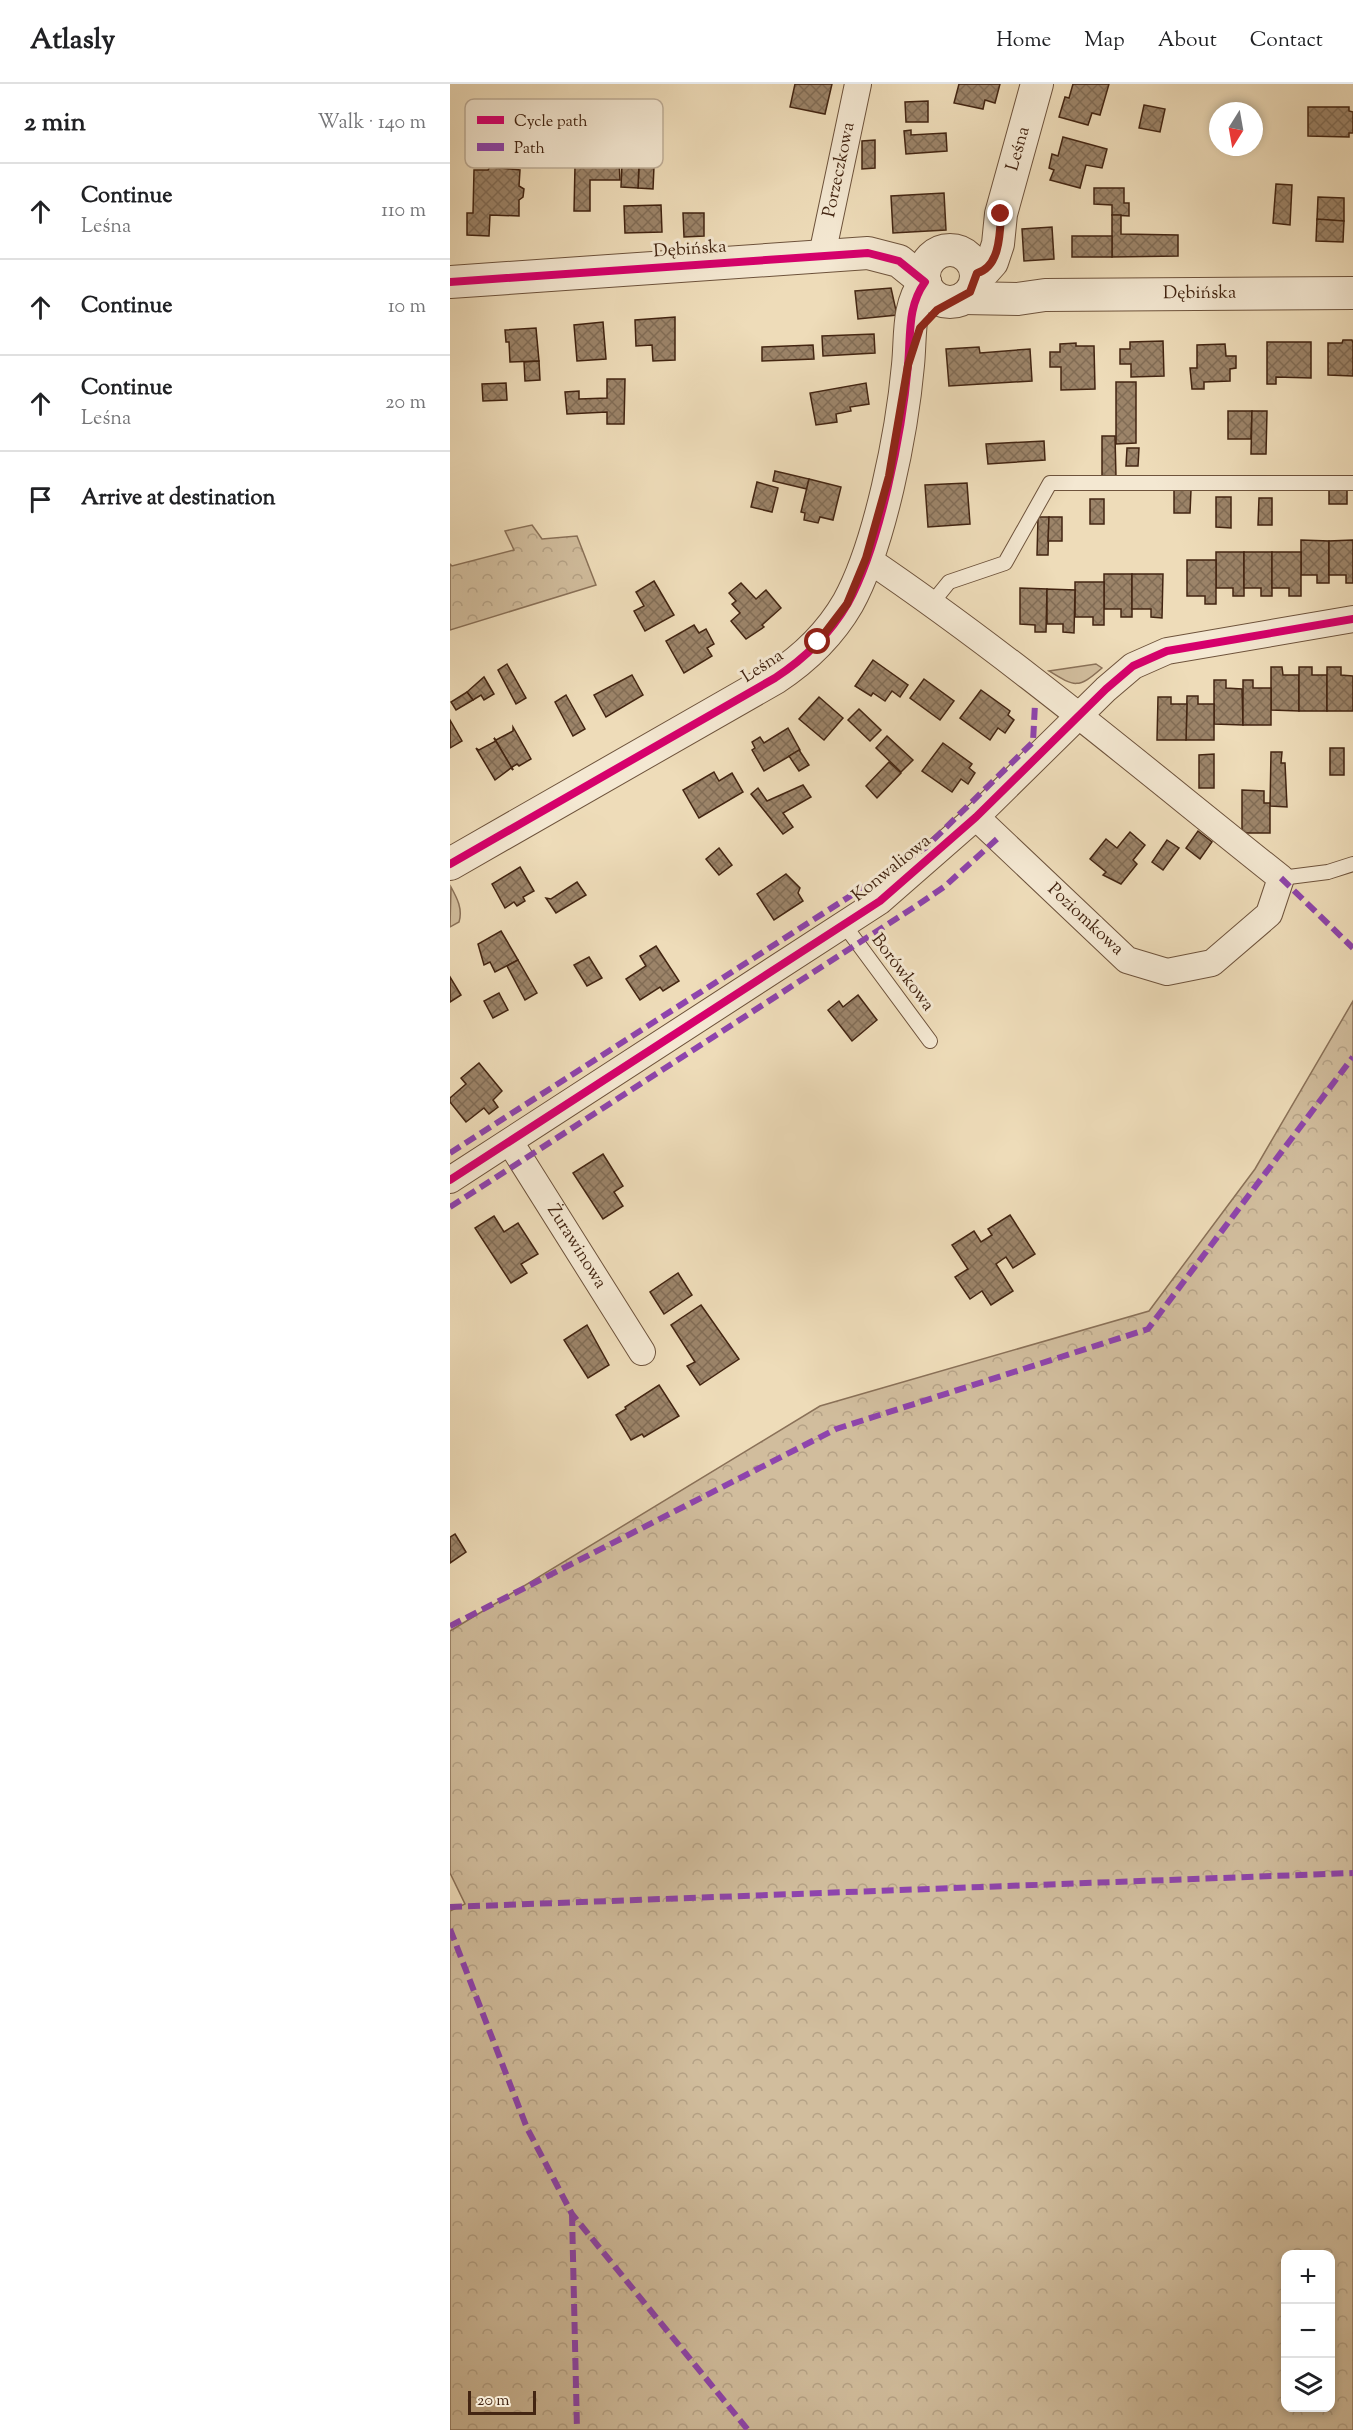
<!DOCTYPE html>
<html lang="en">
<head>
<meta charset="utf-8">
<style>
	:root { --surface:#fff; --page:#f6f6f6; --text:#202124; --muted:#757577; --line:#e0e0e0 }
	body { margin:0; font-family:"Sorts Mill Goudy",serif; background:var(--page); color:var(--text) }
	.controls { position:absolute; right:18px; bottom:18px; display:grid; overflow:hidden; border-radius:12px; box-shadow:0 3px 9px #0003 }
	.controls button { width:54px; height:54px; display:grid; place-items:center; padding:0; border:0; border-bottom:2px solid var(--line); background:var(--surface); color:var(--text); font:30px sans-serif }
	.compass { position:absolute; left:759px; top:18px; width:54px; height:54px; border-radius:50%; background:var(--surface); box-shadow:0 3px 9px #0003; rotate:191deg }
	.scale { position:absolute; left:18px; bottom:15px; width:68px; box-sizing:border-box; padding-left:6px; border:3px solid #432512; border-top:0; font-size:16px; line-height:21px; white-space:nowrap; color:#432512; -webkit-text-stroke:4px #f4e8d2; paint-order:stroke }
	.stop { position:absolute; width:18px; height:18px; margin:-14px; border:4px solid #8f2418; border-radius:50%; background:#fff }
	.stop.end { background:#8f2418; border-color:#fff; box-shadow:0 2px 6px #0008 }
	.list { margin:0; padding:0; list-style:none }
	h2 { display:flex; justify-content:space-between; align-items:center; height:78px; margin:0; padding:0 24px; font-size:26px }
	h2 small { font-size:20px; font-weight:400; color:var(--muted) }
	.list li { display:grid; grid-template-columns:39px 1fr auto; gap:18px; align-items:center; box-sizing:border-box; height:96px; padding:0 24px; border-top:2px solid var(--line) }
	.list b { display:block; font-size:22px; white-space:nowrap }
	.list p { margin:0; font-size:20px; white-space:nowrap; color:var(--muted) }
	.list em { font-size:20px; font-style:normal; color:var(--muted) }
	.icon { flex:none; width:33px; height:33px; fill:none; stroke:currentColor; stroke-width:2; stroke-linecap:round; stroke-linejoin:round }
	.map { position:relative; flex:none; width:903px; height:2346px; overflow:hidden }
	header { display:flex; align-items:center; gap:36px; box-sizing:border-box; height:84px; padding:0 30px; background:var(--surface); border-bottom:2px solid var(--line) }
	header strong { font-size:28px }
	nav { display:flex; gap:33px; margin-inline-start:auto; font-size:21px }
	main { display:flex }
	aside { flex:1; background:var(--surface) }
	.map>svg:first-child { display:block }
	.green { fill:#d1bd9d; stroke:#8a7158; stroke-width:1.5 }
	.forest { fill:url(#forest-crowns); stroke:#8a7158; stroke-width:1.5; fill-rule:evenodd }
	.building { fill:url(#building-cross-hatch); stroke:#432512; stroke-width:1.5 }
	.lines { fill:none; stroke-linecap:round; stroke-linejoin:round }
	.service-casing { stroke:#6e533c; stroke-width:16 }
	.minor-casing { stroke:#6e533c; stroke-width:28 }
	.tertiary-casing { stroke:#6e533c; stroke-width:34 }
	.service { stroke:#f4e8d2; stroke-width:14 }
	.minor { stroke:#f4e8d2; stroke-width:26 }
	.tertiary { stroke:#f4e8d2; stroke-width:32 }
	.quiet { stroke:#8e44ad; stroke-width:6; stroke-dasharray:12 6; stroke-linecap:butt }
	.cycleway-casing { stroke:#f4e8d2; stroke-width:11 }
	.cycleway { stroke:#d6006c; stroke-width:8 }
	.route { stroke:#8f2418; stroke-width:8 }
	.labels { text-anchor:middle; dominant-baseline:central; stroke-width:6; stroke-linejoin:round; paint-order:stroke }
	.street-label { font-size:18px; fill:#432512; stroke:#f4e8d2 }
	.key { fill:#f4e8d2; stroke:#bfae98; stroke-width:1.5 }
	.key-label { font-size:16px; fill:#432512 }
</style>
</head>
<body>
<header>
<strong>Atlasly</strong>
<nav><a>Home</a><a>Map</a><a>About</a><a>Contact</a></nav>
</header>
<main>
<aside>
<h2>2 min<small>Walk · 140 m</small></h2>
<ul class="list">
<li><svg class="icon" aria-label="ahead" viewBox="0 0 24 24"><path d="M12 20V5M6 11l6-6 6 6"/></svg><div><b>Continue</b><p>Leśna</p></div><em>110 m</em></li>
<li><svg class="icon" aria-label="ahead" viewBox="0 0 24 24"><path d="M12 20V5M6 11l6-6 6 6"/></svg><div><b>Continue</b></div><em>10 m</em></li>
<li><svg class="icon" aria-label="ahead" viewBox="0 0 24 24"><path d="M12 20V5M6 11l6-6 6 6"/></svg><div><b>Continue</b><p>Leśna</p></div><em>20 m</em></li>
<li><svg class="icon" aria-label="arrive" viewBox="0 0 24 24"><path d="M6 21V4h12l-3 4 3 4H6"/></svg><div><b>Arrive at destination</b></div></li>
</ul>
</aside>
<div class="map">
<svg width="903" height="2346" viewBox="0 0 903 2346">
	<defs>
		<pattern id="forest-crowns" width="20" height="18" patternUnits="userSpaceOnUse" patternTransform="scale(1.5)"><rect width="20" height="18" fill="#d1bd9d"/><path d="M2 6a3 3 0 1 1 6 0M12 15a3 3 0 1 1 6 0" fill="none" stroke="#b5a286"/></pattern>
		<pattern id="building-cross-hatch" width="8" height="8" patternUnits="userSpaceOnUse" patternTransform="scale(1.5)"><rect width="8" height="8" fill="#9c8469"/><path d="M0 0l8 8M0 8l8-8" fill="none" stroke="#816c55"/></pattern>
	</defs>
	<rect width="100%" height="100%" fill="#eedcb9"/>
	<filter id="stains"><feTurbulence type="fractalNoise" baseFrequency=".00333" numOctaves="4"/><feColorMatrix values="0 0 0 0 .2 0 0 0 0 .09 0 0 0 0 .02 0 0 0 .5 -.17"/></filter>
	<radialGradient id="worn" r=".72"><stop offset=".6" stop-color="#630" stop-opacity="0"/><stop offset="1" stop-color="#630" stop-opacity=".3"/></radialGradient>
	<g class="green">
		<path d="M646,580L652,584C628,605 625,603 599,587Z"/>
		<path d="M1,803C7,814 13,825 9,838L0,843Z"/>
	</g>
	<g class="forest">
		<path d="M82,441L92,455L127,452L146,501L0,546V480L2,482L64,466L55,447Z"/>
		<path d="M903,917V2346H0V1827L15,1820L0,1789V1547L370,1322L699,1227L805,1085ZM880,2170V2324H836V2170Z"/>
	</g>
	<g class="building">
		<path d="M345,0H382L375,30L340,23Z"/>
		<path d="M509,0H550L545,19L535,16L533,25L504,19Z"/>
		<path d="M623,0H659L650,31L642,29L638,41L609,33L615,13L619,14Z"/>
		<path d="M478,17V38H456L455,18Z"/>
		<path d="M694,21L715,25L710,48L689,44Z"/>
		<path d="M858,23H899V27L903,28V49H899V53L858,52Z"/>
		<path d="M191,35L206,36L203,105L188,104Z"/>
		<path d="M461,46V51L496,49L497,67L456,70L454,47Z"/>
		<path d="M613,53L657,65L652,84L636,81L630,104L600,96L604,86L599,84L602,70L608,72Z"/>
		<path d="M425,56V84L412,85V57Z"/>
		<path d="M173,57L190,58L188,104L171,103Z"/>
		<path d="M165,77H169L170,96H140V127H124L125,82L165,80Z"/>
		<path d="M40,83L70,86L69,102L74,105L73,113L69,116V132L40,131L39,152L17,151V129H23L24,86H38Z"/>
		<path d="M826,100L842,101L840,141L823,139Z"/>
		<path d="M644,104H674V119H679V132L662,131V121L644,120Z"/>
		<path d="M494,109L496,146L443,149L441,112Z"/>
		<path d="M868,113L894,114V137L867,136Z"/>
		<path d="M211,121L212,148L175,149L174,122Z"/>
		<path d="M233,129H254V152L234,153Z"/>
		<path d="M662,131H671V150L728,151V172L662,173Z"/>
		<path d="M867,135L894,137L893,158L866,157Z"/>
		<path d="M602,143L604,175L574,177L572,145Z"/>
		<rect x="622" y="152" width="40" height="21"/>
		<path d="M441,204L447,231L408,235L405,207Z"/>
		<path d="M225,233V276L203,277L202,261L186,262L185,236Z"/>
		<path d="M153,238L156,275L127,277L124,241Z"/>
		<path d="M86,244L89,277L60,278L59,258H56L55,246Z"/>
		<path d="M424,250L425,269L373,272L372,252Z"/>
		<path d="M893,256H902L903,259V292L878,291V259H892Z"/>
		<path d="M713,257L714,292L681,293V280H670V265H680V258Z"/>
		<path d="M817,258H861V294L826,293V300H817Z"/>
		<path d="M626,259V262H644L645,305L611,306V283H600V268H610V260Z"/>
		<path d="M775,260L776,272H786V284L780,285V297L754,298V305H742L740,284H747V261Z"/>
		<path d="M363,261L364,275L312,277V263Z"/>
		<path d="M529,263L530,269L580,265L582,297L499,302L496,265Z"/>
		<path d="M89,277L90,296L75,297L74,278Z"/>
		<path d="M157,295H175L174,340H157V328L117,330L115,308L129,307V315L157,314Z"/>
		<path d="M666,298H686V359L666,360Z"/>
		<path d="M56,299L57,316L33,317L32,300Z"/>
		<path d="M416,299L419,320L400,323L401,327L386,330L387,338L366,341L360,309Z"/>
		<path d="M778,327H802L801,355H778Z"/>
		<path d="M802,327H817L816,370H801Z"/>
		<path d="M652,352H665L666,393H652Z"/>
		<path d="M594,357L595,376L538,380L536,360Z"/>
		<path d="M677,364H689L688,382H676Z"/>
		<path d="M325,387L359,395L357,405L323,397Z"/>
		<path d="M359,395L391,403L383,436L370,433L368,439L354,436L355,429L351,428Z"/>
		<path d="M307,398L328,404L322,428L301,423Z"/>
		<path d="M517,399L520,440L478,443L475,401Z"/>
		<path d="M724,406H741L740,429H724Z"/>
		<rect x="879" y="406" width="18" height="14"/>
		<path d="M766,413H781V444L766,443Z"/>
		<path d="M809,414H822V441H808Z"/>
		<rect x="640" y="415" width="14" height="25"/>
		<path d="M588,433H599L598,471H587Z"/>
		<path d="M599,433H612V457H598Z"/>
		<path d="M851,456L879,457V499H867V491H851Z"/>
		<path d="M903,456V499H896V491H879V457Z"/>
		<path d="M766,468H794V512H783V504H766Z"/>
		<path d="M794,468H822V512H811V504H794Z"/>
		<path d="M822,468H851V512H839V504H822Z"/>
		<path d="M737,476H766V520H755V512H737Z"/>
		<path d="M654,490H682V533H671V525H654Z"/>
		<path d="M682,490H713L712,534L701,533V525H682Z"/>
		<path d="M204,497L224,531L195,547L184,527L194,522L186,508Z"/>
		<path d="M625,498H654V541H643V533H625Z"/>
		<path d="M291,499L306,515L316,506L331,524L312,541L314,543L296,555L281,537L290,529L282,520L286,517L279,509Z"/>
		<path d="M570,504L597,505L596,548H585V541L570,540Z"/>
		<path d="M597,505L625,506L624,549L613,548V540H597Z"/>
		<path d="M244,541L249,549L256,545L264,560L257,564L262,572L234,589L216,557Z"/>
		<path d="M423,576L458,601L450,613L442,607L435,617L423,609L421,612L405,602Z"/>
		<path d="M57,580L76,614L66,620L48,586Z"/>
		<path d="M821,583H832L833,591H849V627L821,626Z"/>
		<path d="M849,583H862V591H877V627H849Z"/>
		<path d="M877,583H891V591L903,592V627H877Z"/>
		<path d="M182,591L193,611L156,633L144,611Z"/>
		<path d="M34,593L44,610L34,616L31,611L23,616L17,608Z"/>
		<path d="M474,595L504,617L490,636L460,614Z"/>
		<path d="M764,596H776V604L792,605L793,641L764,640Z"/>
		<path d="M793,596H803V604H821V641H793Z"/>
		<path d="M531,606L560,627L558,631L564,636L555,649L548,644L540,656L510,634Z"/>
		<path d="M17,608L23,616L6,626L1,618Z"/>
		<path d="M116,611L135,645L123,652L105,618Z"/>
		<path d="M737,612H748V620H764V656H736Z"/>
		<path d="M369,613L393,634L374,656L349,635Z"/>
		<path d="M708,613H721V620H737L736,656H707Z"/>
		<path d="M409,625L431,646L420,657L398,636Z"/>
		<path d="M0,636L12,657L0,664Z"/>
		<path d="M63,643L81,675L69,682L67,680L62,683L63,686L44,654L46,656L63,647Z"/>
		<path d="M338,644L350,666L314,687L302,666L305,664L302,658L310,653L314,659Z"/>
		<path d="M437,652L463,676L451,688L426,664Z"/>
		<path d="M44,654L63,686L61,684L45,696L26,664L29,666L46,657Z"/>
		<path d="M493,659L522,680L519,684L525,689L518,700L511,695L502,708L472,687Z"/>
		<rect x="880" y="664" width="14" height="27"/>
		<path d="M349,666L359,681L349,687L339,672Z"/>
		<path d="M821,668H832L831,679H835L837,723L820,722Z"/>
		<path d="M764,670V704H749V671Z"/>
		<path d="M439,678L451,689L427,714L416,702Z"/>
		<path d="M264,688L269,697L282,689L293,708L249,734L233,706Z"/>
		<path d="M353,701L361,713L333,729L343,743L333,750L301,710L308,704L317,717Z"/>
		<path d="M792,706L814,707V719H820V749H792Z"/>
		<path d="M748,747L762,758L750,775L736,764Z"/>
		<path d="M680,748L695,761L683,776L687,780L671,800L653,791L656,788L640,775L656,755L667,764Z"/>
		<path d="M717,756L729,764L713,786L702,778Z"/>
		<path d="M269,764L282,781L269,791L256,775Z"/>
		<path d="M70,783L84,807L73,813L75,817L67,822L64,818L55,824L42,800Z"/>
		<path d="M336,790L350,804L348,809L353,817L324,836L307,810Z"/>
		<path d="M127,798L136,811L106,829L96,814L101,815Z"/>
		<path d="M51,847L68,876L45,888L40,878L34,881L28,860Z"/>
		<path d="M206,862L229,897L213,907L210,903L190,916L176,895L196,882L190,872Z"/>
		<path d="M139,873L152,894L137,902L124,881Z"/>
		<path d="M68,876L87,909L75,916L57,882Z"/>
		<path d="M0,893L11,911L0,918Z"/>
		<path d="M49,909L58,926L43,934L34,917Z"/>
		<path d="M408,911L427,936L402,957L378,926L389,917L393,923Z"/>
		<path d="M29,979L52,1007L43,1016L48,1023L39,1030L34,1024L16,1038L0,1018V1014L16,1000L11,994Z"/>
		<path d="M153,1070L173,1102L164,1108L173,1122L153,1135L123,1089Z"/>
		<path d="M560,1131L585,1170L563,1184L556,1173L546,1180L563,1207L541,1221L532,1207L520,1215L505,1193L518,1185L502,1161L524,1147L531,1158L542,1151L538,1145Z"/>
		<path d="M44,1132L54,1148L68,1139L88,1170L71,1180L77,1189L61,1199L25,1144Z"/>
		<path d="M228,1189L242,1211L214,1230L200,1208Z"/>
		<path d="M251,1221L289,1275L250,1301L237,1282L245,1278L221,1241Z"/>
		<path d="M137,1241L159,1281L138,1294L114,1256Z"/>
		<path d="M209,1301L229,1332L194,1353L192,1350L181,1356L166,1331L176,1325L175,1323Z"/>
		<path d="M5,1450L16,1468L0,1479V1453Z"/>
	</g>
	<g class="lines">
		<defs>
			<g id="service">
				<path d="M482,519L499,498L555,479L600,399H903"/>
				<path d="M831,794L878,788L903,780"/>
				<path d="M395,842L480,957"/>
			</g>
			<g id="minor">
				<path id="s1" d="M372,171L408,0"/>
				<path d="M416,474C561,572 694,685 831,794L819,830L762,879L717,888L677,876L526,733"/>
				<path id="s2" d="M60,1058L192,1268"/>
				<path d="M0,1096L430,817L526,733L656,605L683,582L717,567L903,535"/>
			</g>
			<g id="tertiary">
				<circle cx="500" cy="192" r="26"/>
				<path id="s3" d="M527,189L534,187L542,178L548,160L551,130L587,0"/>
				<path d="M0,198L418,169L449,177L475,198"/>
				<path id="s4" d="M514,214L568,215L595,211L903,209"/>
				<path d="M0,780L325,594C354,575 380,550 398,519C430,461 452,348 458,281C461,251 457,223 475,198"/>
			</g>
		</defs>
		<use href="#service" class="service-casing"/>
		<use href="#minor" class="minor-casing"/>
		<use href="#tertiary" class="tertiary-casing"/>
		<use href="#service" class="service"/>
		<use href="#minor" class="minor"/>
		<use href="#tertiary" class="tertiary"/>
		<g class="quiet">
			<path d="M831,794L903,864"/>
			<path d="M0,1069L475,764L583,658L585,620"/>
			<path d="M0,1123L469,820L494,803L547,755"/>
			<path d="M0,1542L386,1345L698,1245L903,973"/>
			<path d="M0,1823L903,1789"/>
			<path d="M0,1845L77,2044L122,2130L298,2346"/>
			<path d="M122,2130L127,2346"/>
		</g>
		<defs>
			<g id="cycleway">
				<path d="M0,198L418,169L449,177L475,198C457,223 461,251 458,281C452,348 430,461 398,519C380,550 354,575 325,594L0,780"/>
				<path d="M0,1096L430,817L526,733L656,605L683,582L717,567L903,535"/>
			</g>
		</defs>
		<use href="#cycleway" class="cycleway-casing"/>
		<use href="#cycleway" class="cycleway"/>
	</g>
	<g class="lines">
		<path class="route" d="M368,558L397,520L416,474L439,392L458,281L470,244L487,226L520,208L527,189C550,183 550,149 551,130"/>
	</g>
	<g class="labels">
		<g class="street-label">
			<text stroke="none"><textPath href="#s3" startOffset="136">Leśna</textPath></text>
			<text stroke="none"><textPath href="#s1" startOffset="87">Porzeczkowa</textPath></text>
			<text transform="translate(240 166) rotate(-4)">Dębińska</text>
			<text stroke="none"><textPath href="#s4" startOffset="236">Dębińska</textPath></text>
			<text transform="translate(313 583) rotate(-33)">Leśna</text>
			<text transform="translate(442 785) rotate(-39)">Konwaliowa</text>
			<text transform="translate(635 836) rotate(43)">Poziomkowa</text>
			<text transform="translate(452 889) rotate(53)">Borówkowa</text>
			<text stroke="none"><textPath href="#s2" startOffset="124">Żurawinowa</textPath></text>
		</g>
	</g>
	<rect x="15" y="15" width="198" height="69" rx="9" class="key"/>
	<rect x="27" y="32" width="27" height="8" fill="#d6006c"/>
	<rect x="27" y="59" width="27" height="8" fill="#8e44ad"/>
	<g class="key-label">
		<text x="64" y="42">Cycle path</text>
		<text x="64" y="69">Path</text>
	</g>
	<rect width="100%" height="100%" filter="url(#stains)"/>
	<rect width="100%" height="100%" fill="url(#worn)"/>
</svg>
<div class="controls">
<button>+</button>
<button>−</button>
<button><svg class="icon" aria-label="layers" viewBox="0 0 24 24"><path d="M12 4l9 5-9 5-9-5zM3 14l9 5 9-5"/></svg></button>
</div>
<svg class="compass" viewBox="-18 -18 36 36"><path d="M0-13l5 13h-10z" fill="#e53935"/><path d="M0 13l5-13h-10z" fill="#757577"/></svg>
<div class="scale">20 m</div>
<div class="stop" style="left:368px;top:558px"></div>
<div class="stop end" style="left:551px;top:130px"></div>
</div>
</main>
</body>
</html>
